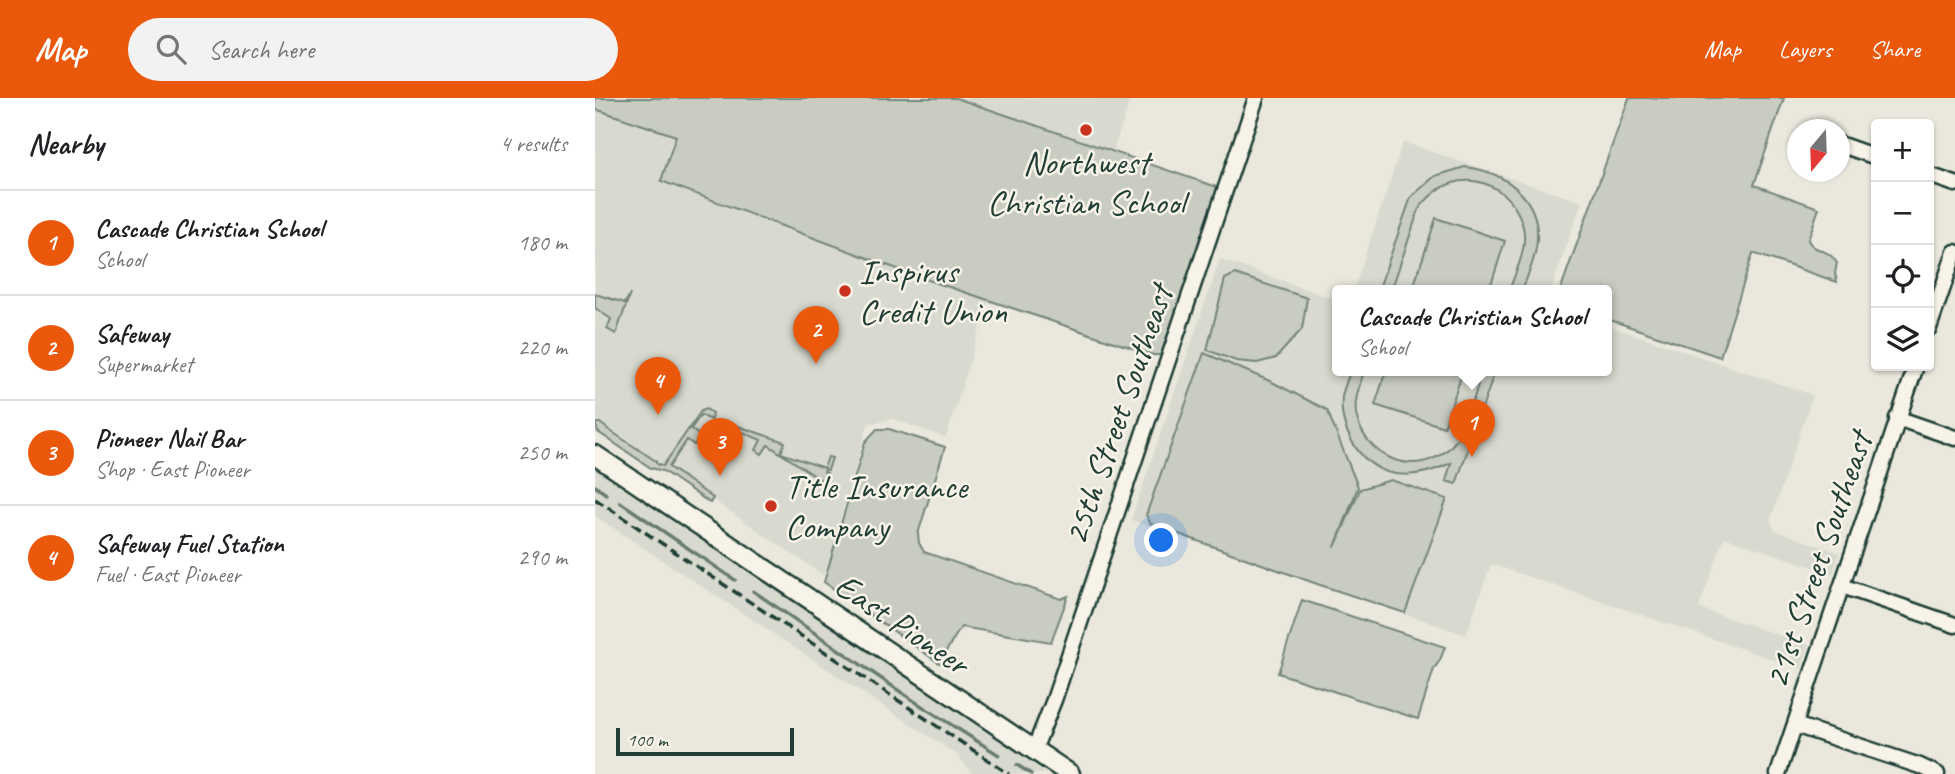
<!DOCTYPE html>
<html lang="en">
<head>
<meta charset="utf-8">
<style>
	:root { --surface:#fff; --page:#f2f2f2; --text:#202124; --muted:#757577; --line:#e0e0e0; --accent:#ea580c }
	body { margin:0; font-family:Caveat,sans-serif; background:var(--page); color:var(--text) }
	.controls { position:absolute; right:21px; top:21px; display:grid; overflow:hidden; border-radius:7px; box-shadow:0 2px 5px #0004 }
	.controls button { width:63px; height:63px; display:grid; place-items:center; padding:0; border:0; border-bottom:2px solid var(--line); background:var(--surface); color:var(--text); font:35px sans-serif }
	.compass { position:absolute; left:1192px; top:21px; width:63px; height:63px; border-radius:50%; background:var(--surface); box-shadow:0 2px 5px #0004; rotate:199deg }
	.scale { position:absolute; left:21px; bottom:18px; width:178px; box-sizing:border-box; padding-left:7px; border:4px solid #1f3d34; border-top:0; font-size:19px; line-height:24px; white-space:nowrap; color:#1f3d34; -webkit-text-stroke:5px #f7f3e8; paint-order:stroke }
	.you { position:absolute; left:567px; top:443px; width:24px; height:24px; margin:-18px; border:5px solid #fff; border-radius:50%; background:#1a73e8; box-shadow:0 0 0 10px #1a73e833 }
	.badge { display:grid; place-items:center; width:46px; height:46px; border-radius:50%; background:var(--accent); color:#fff; font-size:23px; font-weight:700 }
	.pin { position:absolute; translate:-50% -58px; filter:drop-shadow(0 2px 4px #0008) }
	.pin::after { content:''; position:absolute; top:37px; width:24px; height:21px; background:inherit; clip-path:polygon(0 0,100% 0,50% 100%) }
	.popup { position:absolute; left:737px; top:187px; width:280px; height:91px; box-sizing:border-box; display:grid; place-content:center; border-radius:7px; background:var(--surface); filter:drop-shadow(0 2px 5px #0005); font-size:23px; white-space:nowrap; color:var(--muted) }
	.popup b { font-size:26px; color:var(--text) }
	.popup::after { content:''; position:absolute; left:50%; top:100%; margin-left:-14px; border:14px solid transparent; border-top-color:var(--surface) }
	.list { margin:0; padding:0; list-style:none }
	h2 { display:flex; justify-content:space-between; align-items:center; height:91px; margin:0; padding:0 28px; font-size:30px }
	h2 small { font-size:23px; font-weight:400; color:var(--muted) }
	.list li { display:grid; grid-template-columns:46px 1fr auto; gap:21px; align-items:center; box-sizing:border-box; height:105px; padding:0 28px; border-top:2px solid var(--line) }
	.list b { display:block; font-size:26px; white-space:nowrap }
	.list p { margin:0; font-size:23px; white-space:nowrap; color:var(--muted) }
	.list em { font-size:23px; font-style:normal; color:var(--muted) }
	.icon { flex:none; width:38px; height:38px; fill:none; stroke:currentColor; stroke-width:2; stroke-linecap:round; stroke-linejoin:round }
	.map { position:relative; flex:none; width:1360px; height:676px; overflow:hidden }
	header { display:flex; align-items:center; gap:42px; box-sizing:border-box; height:98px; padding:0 35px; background:var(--accent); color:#fff }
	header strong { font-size:33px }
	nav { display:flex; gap:38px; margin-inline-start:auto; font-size:24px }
	.search { width:490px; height:63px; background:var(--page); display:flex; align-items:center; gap:18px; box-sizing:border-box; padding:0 24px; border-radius:38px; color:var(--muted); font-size:26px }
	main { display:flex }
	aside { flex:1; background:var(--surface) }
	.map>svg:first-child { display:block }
	.built { fill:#d9dacf }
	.green { fill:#c8ccc1; stroke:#74847a; stroke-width:2 }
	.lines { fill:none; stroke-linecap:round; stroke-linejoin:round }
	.stream { stroke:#6a7c72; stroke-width:3.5 }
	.minor-casing { stroke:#1f3d34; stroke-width:19 }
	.tertiary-casing { stroke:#1f3d34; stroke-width:23 }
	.minor { stroke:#f7f3e8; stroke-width:14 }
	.tertiary { stroke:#f7f3e8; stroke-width:18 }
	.rail { stroke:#1f3d34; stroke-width:3.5; stroke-dasharray:10 5; stroke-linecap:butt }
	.poi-dot { fill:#c8321e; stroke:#f7f3e8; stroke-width:2.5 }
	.labels { text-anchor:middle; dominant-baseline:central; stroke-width:5; stroke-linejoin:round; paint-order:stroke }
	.poi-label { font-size:35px; fill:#1f3d34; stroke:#f7f3e8; text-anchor:start }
	.street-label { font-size:35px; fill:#1f3d34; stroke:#f7f3e8 }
</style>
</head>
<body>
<header>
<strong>Map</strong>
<div class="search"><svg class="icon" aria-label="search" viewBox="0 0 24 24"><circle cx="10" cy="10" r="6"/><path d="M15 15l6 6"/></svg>Search here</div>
<nav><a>Map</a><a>Layers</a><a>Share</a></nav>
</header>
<main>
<aside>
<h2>Nearby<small>4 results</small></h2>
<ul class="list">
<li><span class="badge">1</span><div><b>Cascade Christian School</b><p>School</p></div><em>180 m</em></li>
<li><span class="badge">2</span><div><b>Safeway</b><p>Supermarket</p></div><em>220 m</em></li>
<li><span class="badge">3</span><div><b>Pioneer Nail Bar</b><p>Shop · East Pioneer</p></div><em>250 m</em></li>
<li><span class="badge">4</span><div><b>Safeway Fuel Station</b><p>Fuel · East Pioneer</p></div><em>290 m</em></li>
</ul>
</aside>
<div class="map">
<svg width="1360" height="676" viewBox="0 0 1360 676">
	<rect width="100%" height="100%" fill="#eae8dd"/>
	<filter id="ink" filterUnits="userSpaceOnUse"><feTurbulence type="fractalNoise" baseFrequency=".0143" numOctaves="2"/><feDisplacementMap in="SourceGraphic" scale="14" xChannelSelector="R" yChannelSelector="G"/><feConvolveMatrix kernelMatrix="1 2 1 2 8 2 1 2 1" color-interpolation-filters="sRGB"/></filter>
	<g filter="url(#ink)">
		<g class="built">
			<path d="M361,0H536L518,53Z"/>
			<path d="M0,11L81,38L66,82L324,179L394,202L351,340L298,321L273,326L229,478L0,321Z"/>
			<path d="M808,44L987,104L956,193H758Z"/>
			<path d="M625,161L742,202V273H1012V227L1218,297L1176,421L1179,432L1245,455L1238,476L1129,439L1104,510L1214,547L1206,571L896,466L871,537L536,422Z"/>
			<path d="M0,356L473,676H378L362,657L0,418Z"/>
		</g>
		<g class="green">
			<path d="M0,0H361L625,90L569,254L565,257H558L324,179L66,83L81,38L0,11Z"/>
			<path d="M1034,0H1189L1159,87L1224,110L1213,142C1219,155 1233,149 1242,165L1240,175L1242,184L1158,155L1125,259L1012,221V193H965Z"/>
			<path d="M870,69C913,74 949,103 941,150C939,164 932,179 927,193H914C920,175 931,154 929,135C925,101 892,75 858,85C843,89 833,99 824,111L796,193H783L816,99L840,78Z"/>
			<path d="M841,120L910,143L894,193H817Z"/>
			<path d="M640,176L712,200L707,231L681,260L662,265L641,263L612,252L630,181Z"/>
			<path d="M0,196L30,205L35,196L21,236L12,231L16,221L0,210Z"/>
			<path d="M609,255L677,284L732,312L763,389L740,449L765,391L796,382L852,401L810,515L725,487L556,426L551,417Z"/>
			<path d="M755,273H769C765,287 759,301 761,315C768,358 818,381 852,352C872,336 879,297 887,273H900L861,386L851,383L856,365C837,374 814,381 792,374C763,364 744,330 747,299C748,291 753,281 755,273Z"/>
			<path d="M791,273H868L849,329L780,307Z"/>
			<path d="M111,311L117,315L116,322L106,317L96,331L105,338L99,347L92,342L74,369L118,400L115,405L68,373L56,370L3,334L0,325H5L14,332L61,363V365L64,367L65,366L68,368L106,313Z"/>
			<path d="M134,325L190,344L186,355L229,370L233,359L237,360L233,372L230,371L229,374L232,375L229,384L173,347L167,356L161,352L166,342L134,328L129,337L127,336L126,331L130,326Z"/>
			<path d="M282,331H294L350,349L323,436L324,445L329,454L466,501L473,498L456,544L366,529L344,565L229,484L270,344Z"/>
			<path d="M707,502L850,549L845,562L839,571L823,621L683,575Z"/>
		</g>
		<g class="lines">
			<g class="stream">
				<path d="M0,388L11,396"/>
				<path d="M25,404L140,482"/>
				<path d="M158,493L319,603L404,657"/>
				<path d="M422,667L436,676"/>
			</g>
			<defs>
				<g id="minor">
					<path d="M1244,46L1281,59"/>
					<path d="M1334,77L1360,86"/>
					<path d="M1334,230L1360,154"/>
					<path d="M1302,320L1360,340"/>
					<path d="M1247,488L1360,527"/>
					<path d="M1200,627L1325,668L1342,676"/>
					<path d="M439,652L459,602L661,0"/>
					<path d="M1183,676L1321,268"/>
				</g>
				<path id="tertiary" d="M0,357L475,676"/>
			</defs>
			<use href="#minor" class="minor-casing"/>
			<use href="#tertiary" class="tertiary-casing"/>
			<use href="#minor" class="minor"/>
			<use href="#tertiary" class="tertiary"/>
			<path class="rail" d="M0,401L414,676"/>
		</g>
	</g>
	<g class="poi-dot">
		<circle cx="491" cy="32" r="7"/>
		<circle cx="250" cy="193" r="7"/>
		<circle cx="176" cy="408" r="7"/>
	</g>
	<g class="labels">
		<g class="poi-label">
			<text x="491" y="64" text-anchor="middle">Northwest<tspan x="491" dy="40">Christian School</tspan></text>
			<text x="264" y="173">Inspirus<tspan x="264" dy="40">Credit Union</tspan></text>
			<text x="190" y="388">Title Insurance<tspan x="190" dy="40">Company</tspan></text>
		</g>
		<g class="street-label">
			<text transform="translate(523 317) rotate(-71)">25th Street Southeast</text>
			<text transform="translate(1223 462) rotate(-71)">21st Street Southeast</text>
			<text transform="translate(307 526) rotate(34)">East Pioneer</text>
		</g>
	</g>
</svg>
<div class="controls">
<button>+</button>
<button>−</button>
<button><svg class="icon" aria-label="locate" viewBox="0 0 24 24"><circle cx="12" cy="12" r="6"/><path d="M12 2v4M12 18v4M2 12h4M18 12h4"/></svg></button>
<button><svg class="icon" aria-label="layers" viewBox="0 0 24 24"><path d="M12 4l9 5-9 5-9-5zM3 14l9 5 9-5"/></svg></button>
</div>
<svg class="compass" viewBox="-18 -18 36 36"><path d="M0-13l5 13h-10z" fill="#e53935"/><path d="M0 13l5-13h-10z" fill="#757577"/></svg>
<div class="scale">100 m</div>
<div class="you"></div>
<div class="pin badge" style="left:877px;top:359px">1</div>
<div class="popup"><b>Cascade Christian School</b>School</div>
<div class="pin badge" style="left:221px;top:266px">2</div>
<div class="pin badge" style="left:125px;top:378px">3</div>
<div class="pin badge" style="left:63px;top:317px">4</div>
</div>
</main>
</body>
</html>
